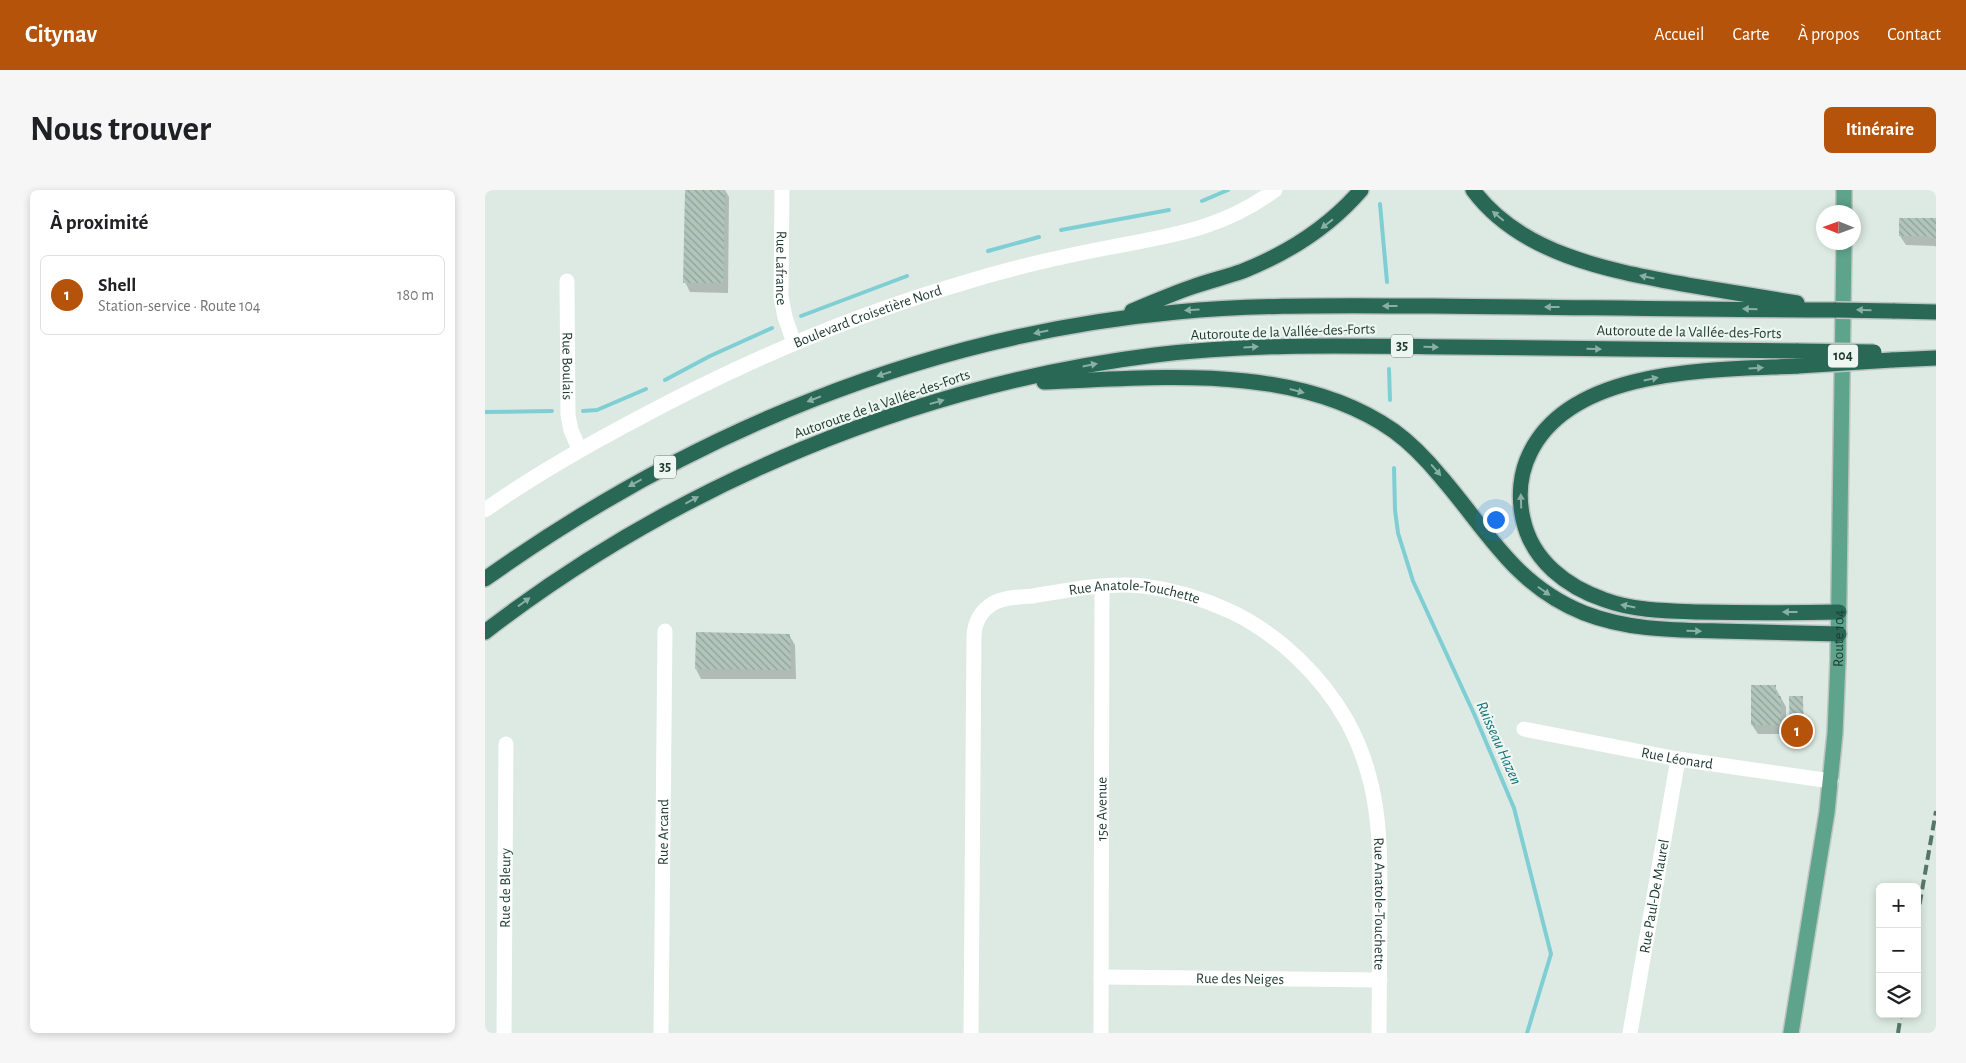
<!DOCTYPE html>
<html lang="fr">
<head>
<meta charset="utf-8">
<style>
	:root { --surface:#fff; --page:#f6f6f6; --text:#202124; --muted:#757577; --line:#e0e0e0; --accent:#b45309 }
	body { margin:0; font-family:"Alegreya Sans",sans-serif; background:var(--page); color:var(--text) }
	.controls { position:absolute; right:15px; bottom:15px; display:grid; overflow:hidden; border-radius:8px; box-shadow:0 2px 8px #0003 }
	.controls button { width:45px; height:45px; display:grid; place-items:center; padding:0; border:0; border-bottom:1px solid var(--line); background:var(--surface); color:var(--text); font:25px sans-serif }
	.compass { position:absolute; left:1331px; top:15px; width:45px; height:45px; border-radius:50%; background:var(--surface); box-shadow:0 2px 8px #0003; rotate:271deg }
	.you { position:absolute; left:1010px; top:329px; width:18px; height:18px; margin:-12px; border:4px solid #fff; border-radius:50%; background:#1a73e8; box-shadow:0 0 0 8px #1a73e833 }
	.badge { display:grid; place-items:center; width:32px; height:32px; border-radius:50%; background:var(--accent); color:#fff; font-size:16px; font-weight:700 }
	.pin { position:absolute; translate:-50% -50%; border:2px solid #fff; box-shadow:0 1px 5px #0006 }
	.list { margin:0; padding:0; list-style:none }
	h2 { display:flex; justify-content:space-between; align-items:center; height:65px; margin:0; padding:0 20px; font-size:21px }
	h2 small { font-size:16px; font-weight:400; color:var(--muted) }
	.list li { display:grid; grid-template-columns:32px 1fr auto; gap:15px; align-items:center; box-sizing:border-box; height:80px; margin:0 10px 10px; padding:0 10px; border:1px solid var(--line); border-radius:8px }
	.list b { display:block; font-size:19px; white-space:nowrap }
	.list p { margin:0; font-size:16px; white-space:nowrap; color:var(--muted) }
	.list em { font-size:16px; font-style:normal; color:var(--muted) }
	.icon { flex:none; width:28px; height:28px; fill:none; stroke:currentColor; stroke-width:2; stroke-linecap:round; stroke-linejoin:round }
	.map { position:relative; flex:none; width:1451px; height:843px; overflow:hidden; border-radius:8px }
	header { display:flex; align-items:center; gap:30px; box-sizing:border-box; height:70px; padding:0 25px; background:var(--accent); color:#fff }
	header strong { font-size:24px }
	nav { display:flex; gap:28px; margin-inline-start:auto; font-size:18px }
	.intro { display:flex; align-items:center; justify-content:space-between; box-sizing:border-box; height:120px; padding:0 30px }
	h1 { margin:0; font-size:35px }
	.button { padding:12px 22px; border-radius:8px; background:var(--accent); color:#fff; font-size:18px; font-weight:700 }
	main { display:flex; gap:30px; padding:0 30px }
	aside { flex:1; background:var(--surface); border-radius:8px; box-shadow:0 2px 8px #0003 }
	.map>svg:first-child { display:block }
	.shadow { fill:#0003 }
	.lines { fill:none; stroke-linecap:round; stroke-linejoin:round }
	.stream { stroke:#7fced4; stroke-width:4 }
	.building { fill:url(#building-back-hatch) }
	.major-casing { stroke:#bbc4c1; stroke-width:18 }
	.highway-casing { stroke:#bbc4c1; stroke-width:18 }
	.minor { stroke:#fff; stroke-width:15 }
	.major { stroke:#5ea38b; stroke-width:15 }
	.highway { stroke:#286855; stroke-width:15 }
	.rail { stroke:#57766b; stroke-width:4; stroke-dasharray:10 5; stroke-linecap:butt }
	.highway-bridge-casing { stroke:#bbc4c1; stroke-width:18; stroke-linecap:butt }
	.highway-bridge { stroke:#286855; stroke-width:15 }
	.oneway { fill:#8aafa3 }
	.labels { text-anchor:middle; dominant-baseline:central; stroke-width:4.5; stroke-linejoin:round; paint-order:stroke }
	.shield { fill:#edf6f1; stroke:#5b726a; stroke-width:1 }
	.shield-label { font-size:14px; font-weight:bold; fill:#1d3a30 }
	.street-label { font-size:15px; fill:#1d3a30; stroke:#edf6f1 }
	.water-label { font-size:16px; font-style:italic; fill:#157178; stroke:#edf6f1 }
</style>
</head>
<body>
<header>
<strong>Citynav</strong>
<nav><a>Accueil</a><a>Carte</a><a>À propos</a><a>Contact</a></nav>
</header>
<div class="intro"><h1>Nous trouver</h1><a class="button">Itinéraire</a></div>
<main>
<aside>
<h2>À proximité<small></small></h2>
<ul class="list">
<li><span class="badge">1</span><div><b>Shell</b><p>Station-service · Route 104</p></div><em>180 m</em></li>
</ul>
</aside>
<div class="map">
<svg width="1451" height="843" viewBox="0 0 1451 843">
	<defs>
		<pattern id="building-back-hatch" width="6" height="6" patternUnits="userSpaceOnUse" patternTransform="scale(1.25)"><rect width="6" height="6" fill="#b2c5bb"/><path d="M-1 5l2 2M0 0l6 6M5-1l2 2" fill="none" stroke="#90a198"/></pattern>
	</defs>
	<rect width="100%" height="100%" fill="#dceae3"/>
	<g class="shadow">
		<path d="M201,0H240L244,7L243,103L205,102L200,92Z"/>
		<path d="M1451,29V57L1450,56L1421,55L1415,46Z"/>
		<path d="M212,443L304,445L310,455L311,489H216L211,479Z"/>
		<path d="M1290,497L1301,517V544H1273L1267,535Z"/>
		<path d="M1317,507L1319,555L1307,556L1306,554Z"/>
	</g>
	<g class="lines">
		<g class="stream">
			<path d="M717,11L743,0"/>
			<path d="M895,14L902,92"/>
			<path d="M576,40L684,20"/>
			<path d="M503,61L554,47"/>
			<path d="M316,126L422,86"/>
			<path d="M904,179L905,210"/>
			<path d="M180,190L225,166L287,138"/>
			<path d="M98,221L112,220L161,199"/>
			<path d="M0,222L67,221"/>
			<path d="M909,278L910,320L913,343L928,391L990,526L1029,618L1066,764L1042,843"/>
		</g>
	</g>
	<g class="building">
		<path d="M200,0H240L238,93H198Z"/>
		<path d="M1414,28H1451V48H1444V46H1414Z"/>
		<path d="M211,442L305,444L306,480L210,479Z"/>
		<path d="M1266,495H1291V506H1296V535H1266Z"/>
		<path d="M1304,506H1318L1319,554H1305Z"/>
	</g>
	<g class="lines">
		<defs>
			<g id="major">
				<path d="M1359,22V0"/>
				<path id="s11" d="M1306,843L1342,622L1350,543L1353,470L1359,52"/>
			</g>
			<g id="highway">
				<path d="M988,0C1037,66 1128,81 1203,95C1239,101 1276,107 1312,113"/>
				<path d="M647,121C667,113 686,104 707,97C724,91 741,87 758,81C803,63 844,37 876,0"/>
				<path d="M1408,121L1451,122"/>
				<path d="M1407,170L1451,168"/>
				<path d="M1313,176C1232,180 1087,176 1045,263C1035,283 1033,307 1038,329C1047,371 1082,397 1120,410C1150,421 1183,421 1214,422C1260,423 1307,423 1354,422"/>
				<path d="M559,192C672,188 811,172 909,241C927,254 942,270 956,287C1002,340 1029,395 1099,423C1143,440 1187,440 1234,441C1274,442 1314,443 1354,444"/>
				<path d="M0,389C205,243 440,145 692,122C777,114 862,116 947,116C1081,117 1216,120 1351,120"/>
				<path d="M0,442C192,294 430,195 670,165C769,153 868,156 968,157C1083,158 1198,160 1313,161"/>
			</g>
		</defs>
		<use href="#major" class="major-casing"/>
		<use href="#highway" class="highway-casing"/>
		<g class="minor">
			<path id="s1" d="M297,0L296,107L300,127L309,153"/>
			<path id="s2" d="M82,91L83,225L86,240L94,259"/>
			<path id="s3" d="M0,320C48,286 99,257 152,229C256,173 365,126 478,93C523,79 570,68 616,59C681,46 735,41 790,0"/>
			<path id="s4" d="M1039,539L1193,569L1346,591"/>
			<path id="s5" d="M616,787L895,790"/>
			<path id="s6" d="M19,843L21,554"/>
			<path id="s7" d="M176,843L180,441"/>
			<path id="s8" d="M486,843L489,445C490,432 496,421 507,414C519,407 535,407 548,406C584,400 622,392 659,396C689,400 719,409 747,422C794,445 836,485 862,531C895,592 895,646 895,713C895,756 894,800 894,843"/>
			<path id="s9" d="M616,843L617,397"/>
			<path id="s10" d="M1145,843L1193,569"/>
		</g>
		<use href="#major" class="major"/>
		<use href="#highway" class="highway"/>
		<g class="rail">
			<path d="M1432,729L1451,621"/>
			<path d="M1413,843L1416,824"/>
		</g>
		<defs>
			<g id="highway-bridge">
				<path d="M1351,120L1408,121"/>
				<path d="M1313,161L1389,162"/>
				<path d="M1313,176L1407,170"/>
			</g>
		</defs>
		<use href="#highway-bridge" class="highway-bridge-casing"/>
		<use href="#highway-bridge" class="highway-bridge"/>
	</g>
	<defs><path id="oneway-solid" d="M-6-.8H1V-3.2L6.5 0L1 3.2V.8H-6Z" transform="scale(1.25)"/></defs>
	<g class="oneway">
		<use href="#oneway-solid" transform="translate(1013 26) rotate(-140)"/>
		<use href="#oneway-solid" transform="translate(842 34) rotate(142)"/>
		<use href="#oneway-solid" transform="translate(1162 87) rotate(-168)"/>
		<use href="#oneway-solid" transform="translate(905 116) rotate(-180)"/>
		<use href="#oneway-solid" transform="translate(1067 117) rotate(-180)"/>
		<use href="#oneway-solid" transform="translate(1265 119) rotate(-179)"/>
		<use href="#oneway-solid" transform="translate(707 120) rotate(176)"/>
		<use href="#oneway-solid" transform="translate(1379 120) rotate(-179)"/>
		<use href="#oneway-solid" transform="translate(556 142) rotate(168)"/>
		<use href="#oneway-solid" transform="translate(766 157) rotate(-3)"/>
		<use href="#oneway-solid" transform="translate(946 157) rotate(1)"/>
		<use href="#oneway-solid" transform="translate(1109 159) rotate(1)"/>
		<use href="#oneway-solid" transform="translate(605 175) rotate(-11)"/>
		<use href="#oneway-solid" transform="translate(1271 178) rotate(-3)"/>
		<use href="#oneway-solid" transform="translate(399 184) rotate(162)"/>
		<use href="#oneway-solid" transform="translate(1166 189) rotate(-12)"/>
		<use href="#oneway-solid" transform="translate(812 201) rotate(15)"/>
		<use href="#oneway-solid" transform="translate(329 209) rotate(159)"/>
		<use href="#oneway-solid" transform="translate(452 212) rotate(-16)"/>
		<use href="#oneway-solid" transform="translate(951 280) rotate(49)"/>
		<use href="#oneway-solid" transform="translate(150 293) rotate(151)"/>
		<use href="#oneway-solid" transform="translate(207 310) rotate(-28)"/>
		<use href="#oneway-solid" transform="translate(1036 311) rotate(-92)"/>
		<use href="#oneway-solid" transform="translate(1059 401) rotate(35)"/>
		<use href="#oneway-solid" transform="translate(39 412) rotate(-36)"/>
		<use href="#oneway-solid" transform="translate(1143 416) rotate(-169)"/>
		<use href="#oneway-solid" transform="translate(1305 422) rotate(-180)"/>
		<use href="#oneway-solid" transform="translate(1209 441) rotate(1)"/>
	</g>
	<g class="labels">
		<g class="shield">
			<rect x="906" y="144.5" width="22" height="23" rx="4"/>
			<rect x="1343" y="154.5" width="30" height="23" rx="4"/>
			<rect x="169" y="265.5" width="22" height="23" rx="4"/>
		</g>
		<g class="shield-label">
			<text x="917" y="156">35</text>
			<text x="1358" y="166">104</text>
			<text x="180" y="277">35</text>
		</g>
		<g class="street-label">
			<text stroke="none"><textPath href="#s1" startOffset="78">Rue Lafrance</textPath></text>
			<text stroke="none"><textPath href="#s3" startOffset="430">Boulevard Croisetière Nord</textPath></text>
			<text transform="translate(798 142) rotate(-2)">Autoroute de la Vallée-des-Forts</text>
			<text transform="translate(1204 142) rotate(1)">Autoroute de la Vallée-des-Forts</text>
			<text stroke="none"><textPath href="#s2" startOffset="85">Rue Boulais</textPath></text>
			<text transform="translate(397 214) rotate(-19)">Autoroute de la Vallée-des-Forts</text>
			<text stroke="none"><textPath href="#s8" startOffset="580">Rue Anatole-Touchette</textPath></text>
			<text stroke="none"><textPath href="#s11" startOffset="398">Route 104</textPath></text>
			<text stroke="none"><textPath href="#s4" startOffset="156">Rue Léonard</textPath></text>
			<text stroke="none"><textPath href="#s9" startOffset="224">15e Avenue</textPath></text>
			<text stroke="none"><textPath href="#s7" startOffset="201">Rue Arcand</textPath></text>
			<text stroke="none"><textPath href="#s6" startOffset="145">Rue de Bleury</textPath></text>
			<text stroke="none"><textPath href="#s10" startOffset="139">Rue Paul-De Maurel</textPath></text>
			<text stroke="none"><textPath href="#s8" startOffset="1030">Rue Anatole-Touchette</textPath></text>
			<text stroke="none"><textPath href="#s5" startOffset="139">Rue des Neiges</textPath></text>
		</g>
		<g class="water-label">
			<text transform="translate(1014 553) rotate(66)">Ruisseau Hazen</text>
		</g>
	</g>
</svg>
<div class="controls">
<button>+</button>
<button>−</button>
<button><svg class="icon" aria-label="layers" viewBox="0 0 24 24"><path d="M12 4l9 5-9 5-9-5zM3 14l9 5 9-5"/></svg></button>
</div>
<svg class="compass" viewBox="-18 -18 36 36"><path d="M0-13l5 13h-10z" fill="#e53935"/><path d="M0 13l5-13h-10z" fill="#757577"/></svg>
<div class="you"></div>
<div class="pin badge" style="left:1312px;top:541px">1</div>
</div>
</main>
</body>
</html>
